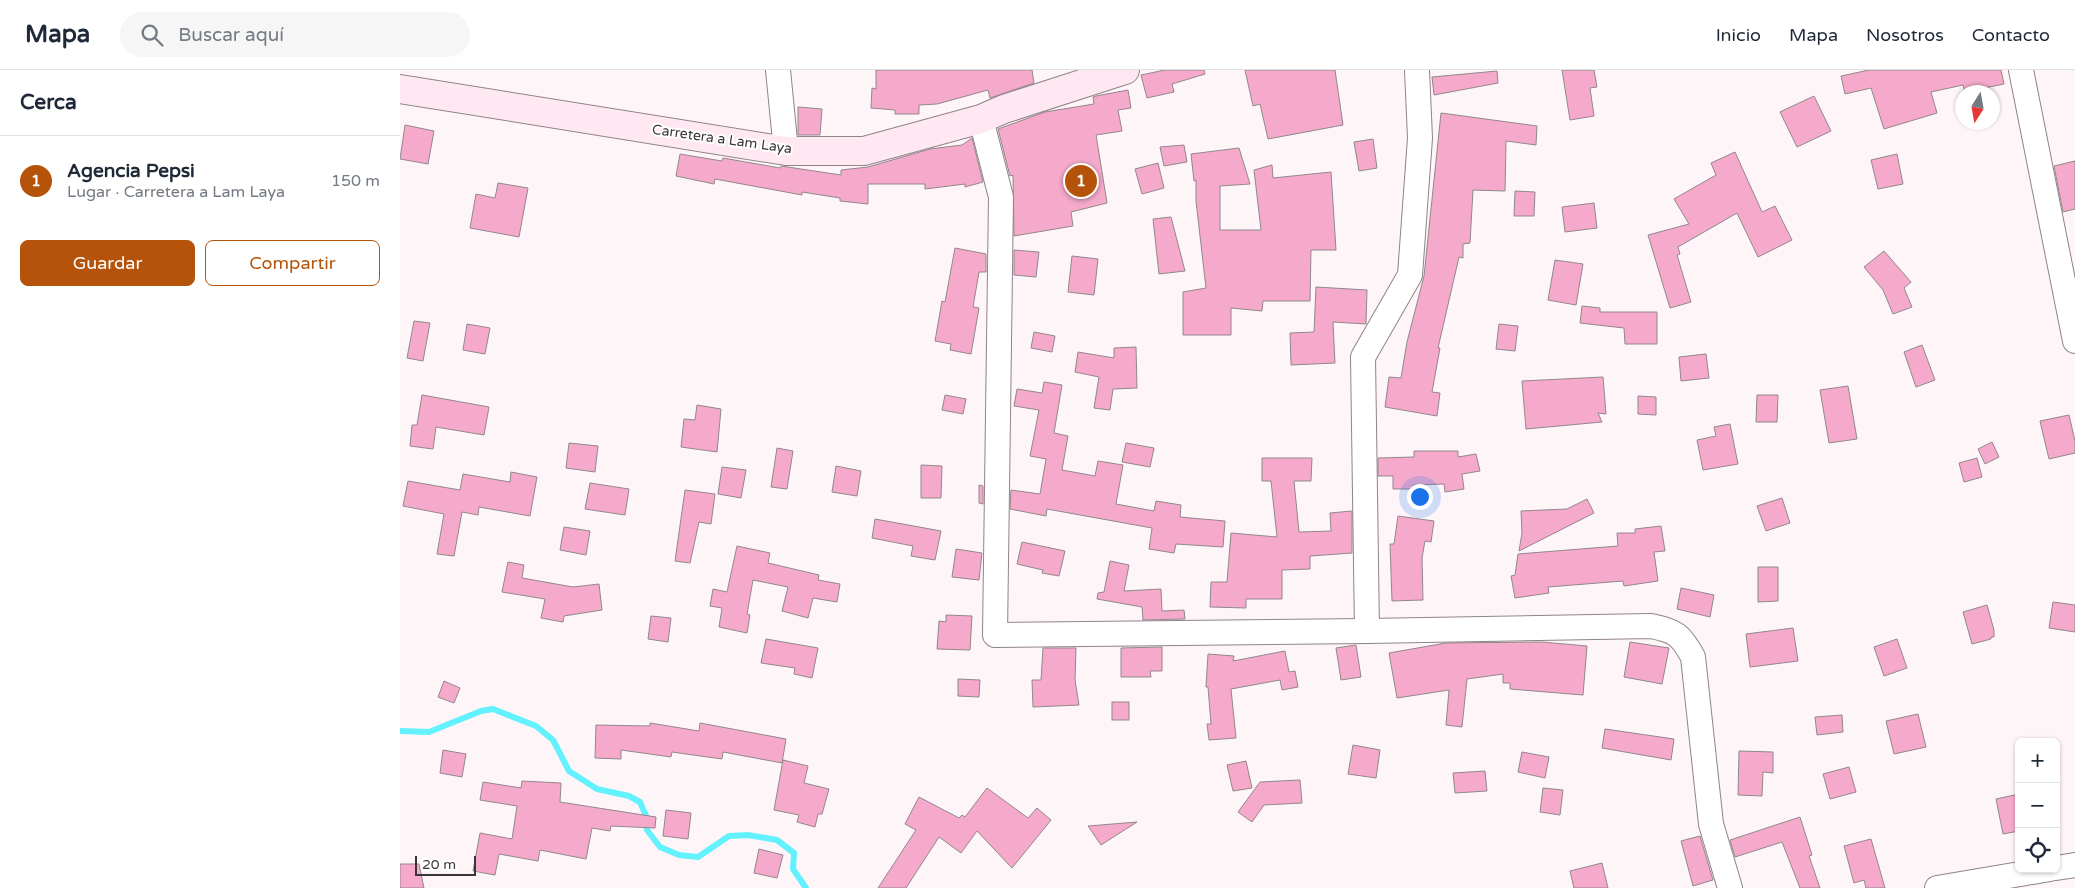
<!DOCTYPE html>
<html lang="es">
<head>
<meta charset="utf-8">
<style>
	:root { --surface:#fff; --page:#f6f6f7; --text:#1f2937; --muted:#747a83; --line:#e0e1e3; --accent:#b45309 }
	body { margin:0; font-family:"Varela Round",sans-serif; background:var(--page); color:var(--text) }
	.controls { position:absolute; right:15px; bottom:15px; display:grid; overflow:hidden; border-radius:8px; box-shadow:0 1px 4px #0004 }
	.controls button { width:45px; height:45px; display:grid; place-items:center; padding:0; border:0; border-bottom:1px solid var(--line); background:var(--surface); color:var(--text); font:25px sans-serif }
	.compass { position:absolute; left:1555px; top:15px; width:45px; height:45px; border-radius:50%; background:var(--surface); box-shadow:0 1px 4px #0004; rotate:191deg }
	.scale { position:absolute; left:15px; bottom:12px; width:61px; box-sizing:border-box; padding-left:5px; border:2px solid #3a3638; border-top:0; font-size:14px; line-height:18px; white-space:nowrap; color:#3a3638; -webkit-text-stroke:4px #fff; paint-order:stroke }
	.you { position:absolute; left:1019px; top:426px; width:18px; height:18px; margin:-12px; border:4px solid #fff; border-radius:50%; background:#1a73e8; box-shadow:0 0 0 8px #1a73e833 }
	.badge { display:grid; place-items:center; width:32px; height:32px; border-radius:50%; background:var(--accent); color:#fff; font-size:16px; font-weight:700 }
	.pin { position:absolute; translate:-50% -50%; border:2px solid #fff; box-shadow:0 1px 5px #0006 }
	.list { margin:0; padding:0; list-style:none }
	h2 { display:flex; justify-content:space-between; align-items:center; height:65px; margin:0; padding:0 20px; font-size:21px }
	h2 small { font-size:16px; font-weight:400; color:var(--muted) }
	.list li { display:grid; grid-template-columns:32px 1fr auto; gap:15px; align-items:center; box-sizing:border-box; height:90px; padding:0 20px; border-top:1px solid var(--line) }
	.list b { display:block; font-size:19px; white-space:nowrap }
	.list p { margin:0; font-size:16px; white-space:nowrap; color:var(--muted) }
	.list em { font-size:16px; font-style:normal; color:var(--muted) }
	.actions { display:flex; gap:10px; padding:15px 20px }
	.actions a { flex:1; padding:11px 0; border:1px solid var(--accent); border-radius:8px; text-align:center; font-size:18px; color:var(--accent) }
	.actions .main { background:var(--accent); color:#fff }
	.icon { flex:none; width:28px; height:28px; fill:none; stroke:currentColor; stroke-width:2; stroke-linecap:round; stroke-linejoin:round }
	.map { position:relative; flex:none; width:1675px; height:818px; overflow:hidden }
	header { display:flex; align-items:center; gap:30px; box-sizing:border-box; height:70px; padding:0 25px; background:var(--surface); border-bottom:1px solid var(--line) }
	header strong { font-size:24px }
	nav { display:flex; gap:28px; margin-inline-start:auto; font-size:18px }
	.search { width:350px; height:45px; background:var(--page); display:flex; align-items:center; gap:12px; box-sizing:border-box; padding:0 18px; border-radius:28px; color:var(--muted); font-size:19px }
	main { display:flex }
	aside { flex:1; background:var(--surface) }
	.map>svg:first-child { display:block }
	.lines { fill:none; stroke-linecap:round; stroke-linejoin:round }
	.stream { stroke:#63f1fd; stroke-width:6 }
	.building { fill:#f5aacb; stroke:#92878c }
	.street-casing { stroke:#8f8488; stroke-width:26 }
	.secondary-casing { stroke:#8f8488; stroke-width:30 }
	.street { stroke:#fff; stroke-width:24 }
	.secondary { stroke:#ffe8f2; stroke-width:28 }
	.labels { text-anchor:middle; dominant-baseline:central; stroke-width:4; stroke-linejoin:round; paint-order:stroke }
	.street-label { font-size:14px; fill:#3a3638; stroke:#fff }
</style>
</head>
<body>
<header>
<strong>Mapa</strong>
<div class="search"><svg class="icon" aria-label="search" viewBox="0 0 24 24"><circle cx="10" cy="10" r="6"/><path d="M15 15l6 6"/></svg>Buscar aquí</div>
<nav><a>Inicio</a><a>Mapa</a><a>Nosotros</a><a>Contacto</a></nav>
</header>
<main>
<aside>
<h2>Cerca<small></small></h2>
<ul class="list">
<li><span class="badge">1</span><div><b>Agencia Pepsi</b><p>Lugar · Carretera a Lam Laya</p></div><em>150 m</em></li>
</ul>
<div class="actions"><a class="main">Guardar</a><a>Compartir</a></div>
</aside>
<div class="map">
<svg width="1675" height="818" viewBox="0 0 1675 818">
	<rect width="100%" height="100%" fill="#fef5f9"/>
	<g class="lines">
		<path class="stream" d="M0,661L29,662L81,641L93,639L136,656L153,670L169,701L197,719L229,726L240,732L246,746L247,760L260,777L279,785L298,787L329,766L348,765L377,770L394,783L393,799L406,818"/>
	</g>
	<g class="building">
		<path d="M476,0H632L634,13L590,28L588,20L537,34L519,35V44H495V40L471,38L472,18L476,19Z"/>
		<path d="M765,0H804L805,4L772,14L774,22L747,28L741,5Z"/>
		<path d="M845,0H935L943,55L868,69L860,34L853,36Z"/>
		<path d="M1162,0H1194L1197,17L1190,18L1194,46L1170,50Z"/>
		<path d="M1469,0H1601L1604,14L1565,22L1563,15L1531,22L1537,43L1484,59L1471,18L1445,24L1441,6Z"/>
		<path d="M1097,1L1098,13L1034,25L1032,7Z"/>
		<path d="M728,20L731,38L718,40L722,61L696,65L707,133L671,142L673,156L614,166L613,105L610,106L598,59L645,42L694,34L693,27L696,26Z"/>
		<path d="M1414,26L1431,61L1397,77L1380,42Z"/>
		<path d="M398,37L422,39L420,65H398Z"/>
		<path d="M1041,43L1137,56L1136,75L1106,71L1105,121L1073,120L1070,173L1063,174V188L1059,187L1038,278H1040L1032,322L1040,323L1037,346L985,337L989,307L1001,308L1007,272L1024,206Z"/>
		<path d="M5,55L34,61L28,94L0,89Z"/>
		<path d="M572,68L583,112L565,117V114L525,119V114H468V134L440,131V128L402,122V125L315,109L314,114L276,106L280,84L322,91L323,88L380,98L381,96L441,105V100L468,97L530,79L562,75Z"/>
		<path d="M973,69L977,98L959,101L954,72Z"/>
		<path d="M784,75L787,92L764,96L760,77Z"/>
		<path d="M839,78L850,114L820,116V160H861L854,100L872,95L873,108L931,102L936,180H911L910,231H863L862,241L831,238V265H783V222L806,218L796,131V110L794,111L791,84Z"/>
		<path d="M1335,82L1362,142L1375,136L1392,170L1358,187L1337,143L1278,177L1280,184L1277,185L1291,232L1270,238L1248,165L1289,154L1274,129L1316,105L1311,93Z"/>
		<path d="M1497,84L1503,114L1478,119L1471,90Z"/>
		<path d="M1675,91V139L1663,142L1654,96Z"/>
		<path d="M758,93L764,118L742,124L735,99Z"/>
		<path d="M98,113L128,118L119,167L70,158L76,124L95,128Z"/>
		<path d="M1115,121L1135,122L1134,146H1114Z"/>
		<path d="M1194,133L1197,158L1165,162L1162,137Z"/>
		<path d="M771,147L785,201L759,204L753,149Z"/>
		<path d="M555,178L586,184V202H579L573,237L579,238L571,284L550,280L551,274L535,271L542,231L545,232Z"/>
		<path d="M614,180L639,182L636,207L614,205Z"/>
		<path d="M1484,181L1511,212L1504,218L1512,237L1493,244L1483,220L1464,197Z"/>
		<path d="M672,186L698,189L694,225L668,222Z"/>
		<path d="M1155,190L1183,194L1176,235L1148,230Z"/>
		<path d="M916,217L967,220L966,254L933,252L935,293L891,295L890,263L914,262Z"/>
		<path d="M1182,236L1200,238V242H1257V274H1225L1224,258L1180,253Z"/>
		<path d="M14,251L30,253L23,291L7,288Z"/>
		<path d="M67,254L90,258L85,284L63,280Z"/>
		<path d="M1099,254L1118,256L1115,281L1096,279Z"/>
		<path d="M634,262L655,266L652,282L631,278Z"/>
		<path d="M1522,275L1535,310L1516,317L1504,282Z"/>
		<path d="M736,277L737,318L713,319L710,340L694,338L699,307L675,302L678,282L714,288V278Z"/>
		<path d="M1306,284L1309,308L1281,311L1279,287Z"/>
		<path d="M1203,307L1206,344L1198,343L1202,352L1126,359L1122,311Z"/>
		<path d="M644,312L662,315L654,363L668,366L662,400L695,406L698,391L723,395L716,434L754,441L756,431L781,435L780,447L825,451L823,477L776,474L774,483L749,479L752,458L647,439L646,446L610,439L611,420L640,424L646,389L630,386L639,340L614,336L617,319L642,323Z"/>
		<path d="M1448,316L1457,369L1429,373L1420,320Z"/>
		<path d="M22,325L89,337L84,365L36,357L33,379L10,376L12,355H17Z"/>
		<path d="M545,325L566,329L563,344L542,340Z"/>
		<path d="M1357,325H1378L1377,352H1356Z"/>
		<path d="M1238,326L1256,327V345L1238,344Z"/>
		<path d="M297,335L321,339L317,382L281,377L284,349L295,350Z"/>
		<path d="M1669,345L1675,371V383L1649,389L1640,351Z"/>
		<path d="M1330,354L1338,394L1303,400L1297,370L1316,366L1314,357Z"/>
		<path d="M1592,372L1599,387L1585,394L1578,379Z"/>
		<path d="M169,373L198,376L195,402L166,398Z"/>
		<path d="M726,373L754,378L750,397L722,392Z"/>
		<path d="M377,378L393,381L387,419L371,417Z"/>
		<path d="M1014,381H1058V387L1076,384L1080,401L1062,404L1064,419L1045,422L1044,414L1013,415V419H993V406H978V388L1014,387Z"/>
		<path d="M862,388H912L911,411H894L899,462L931,461L930,443L952,441V483L910,486V499L882,500V529H846V538L810,537L811,512H827L831,463L877,467L871,411H862Z"/>
		<path d="M1577,388L1582,407L1564,412L1559,393Z"/>
		<path d="M521,395L542,396L541,428H521Z"/>
		<path d="M436,396L461,401L457,426L432,422Z"/>
		<path d="M322,397L346,400L341,428L318,424Z"/>
		<path d="M111,402L137,407L130,446L79,437L78,445L62,442L54,486L37,484L44,444L3,436L8,411L60,420L63,404L110,412Z"/>
		<path d="M190,413L229,419L225,445L185,439Z"/>
		<path d="M579,415L583,416V434L579,433Z"/>
		<path d="M285,420L315,424L311,454L299,452L290,493L275,491Z"/>
		<path d="M1382,428L1390,453L1366,461L1357,436Z"/>
		<path d="M1187,429L1194,443L1119,481L1122,463L1121,441L1167,439Z"/>
		<path d="M998,446L1034,451L1031,472L1025,471L1022,488L1023,530L992,531L990,474H994Z"/>
		<path d="M475,449L541,461L535,490L511,486L513,476L472,468Z"/>
		<path d="M1261,456L1265,481L1254,482L1258,511L1224,516L1223,511L1148,517L1149,523L1115,528L1111,506L1115,505L1118,484L1218,476L1217,463H1235V459Z"/>
		<path d="M164,457L190,461L186,485L160,480Z"/>
		<path d="M622,472L665,481L659,506L642,503L643,500L617,494Z"/>
		<path d="M337,476L370,483L368,493L419,505L418,510L440,514L437,532L413,528L408,548L382,541L388,517L353,510L347,544L350,545L347,563L319,557L322,538L310,536L313,519L327,522Z"/>
		<path d="M556,479L582,483L579,510L552,507Z"/>
		<path d="M710,491L729,495L724,521L761,519L762,541L784,540L785,549L743,550L742,537L697,529L698,523L704,522Z"/>
		<path d="M108,492L124,495L122,508L173,517L199,514L202,540L164,546L163,552L141,548L145,529L102,522Z"/>
		<path d="M1358,497H1378V531L1358,532Z"/>
		<path d="M1281,518L1314,525L1310,547L1277,539Z"/>
		<path d="M1653,532L1675,535V562L1649,558Z"/>
		<path d="M1587,535L1594,560V567H1591V569L1572,574L1563,542Z"/>
		<path d="M546,545L572,546L570,580L537,579L539,551L546,552Z"/>
		<path d="M251,546L271,548L268,572L248,569Z"/>
		<path d="M1393,558L1398,591L1350,597L1346,564Z"/>
		<path d="M366,569L418,578L412,608L394,604L395,598L361,593Z"/>
		<path d="M1497,569L1507,598L1484,606L1474,577Z"/>
		<path d="M1142,572L1187,576L1183,625L1110,619V613H1103V604L1067,609L1062,657L1046,655L1049,620L997,628L989,583L1046,573Z"/>
		<path d="M1230,572L1269,578L1262,614L1224,607Z"/>
		<path d="M956,575L961,607L941,610L936,578Z"/>
		<path d="M762,577V601H750L751,607H721V578Z"/>
		<path d="M643,578H676L675,610L679,635L633,637L632,610H641Z"/>
		<path d="M885,581L889,602L895,601L898,617L882,620L880,610L831,619L836,668L809,670L807,654H811L808,617H806L808,584L834,586L833,591Z"/>
		<path d="M558,609L580,610L579,627L558,626Z"/>
		<path d="M44,611L60,618L54,633L38,627Z"/>
		<rect x="712" y="632" width="17" height="18"/>
		<path d="M1518,644L1526,677L1494,684L1486,651Z"/>
		<path d="M1442,645L1443,662L1417,665L1415,647Z"/>
		<path d="M250,653L299,661L300,653L386,669L382,693L323,682L322,689L272,682L271,687L221,680V689L195,688L196,655L250,656Z"/>
		<path d="M1205,659L1274,669L1271,690L1202,678Z"/>
		<path d="M953,675L980,680L976,708L948,704Z"/>
		<path d="M43,680L66,684L62,707L40,703Z"/>
		<path d="M1339,681L1373,682V703L1363,702L1362,726L1338,725Z"/>
		<path d="M1122,682L1149,687L1145,708L1118,702Z"/>
		<path d="M383,690L408,696L404,713L429,719L422,744H418L415,757L397,752L399,745L374,740Z"/>
		<path d="M846,691L852,718L833,721L827,695Z"/>
		<path d="M1449,697L1456,722L1430,729L1423,704Z"/>
		<path d="M1085,701L1087,721L1055,723L1053,703Z"/>
		<path d="M900,710L902,733L864,735L852,752L838,742L860,712Z"/>
		<path d="M122,711L161,713L160,732L256,747L255,758L211,756L210,761L192,758L186,789L140,780L138,791L99,784L95,805L73,801L80,763L112,769L117,736L80,730L83,712L121,718Z"/>
		<path d="M587,718L628,748L637,738L651,750L612,798L577,761L561,783L539,767L506,818H478L516,760L505,754L519,727L559,748L562,745L565,747Z"/>
		<path d="M1143,718L1163,720L1160,745L1140,742Z"/>
		<path d="M1619,724V761L1603,764L1596,729Z"/>
		<path d="M266,740L291,743L288,769L263,766Z"/>
		<path d="M1400,747L1412,785L1409,786L1420,818H1400L1382,772L1335,787L1330,770Z"/>
		<path d="M737,752L701,775L688,756Z"/>
		<path d="M1300,766L1313,810L1293,816L1281,771Z"/>
		<path d="M1471,769L1485,818H1466L1464,810L1454,813L1444,776Z"/>
		<path d="M359,779L383,785L377,808L354,803Z"/>
		<path d="M1202,793L1208,818H1174L1170,801Z"/>
		<path d="M0,794H19L24,818H0Z"/>
	</g>
	<g class="lines">
		<defs>
			<g id="street">
				<path d="M378,0L386,81"/>
				<path d="M1017,0L1020,68L1010,205L963,287L967,561L1251,556C1276,561 1281,565 1293,587L1311,754L1330,818"/>
				<path d="M1621,0L1675,271"/>
				<path d="M581,49L601,127L595,565L967,561"/>
				<path d="M1656,798L1675,795"/>
				<path d="M1537,818L1650,799"/>
			</g>
			<path id="secondary" d="M0,19L386,81H464L581,49L604,39L725,0"/>
		</defs>
		<use href="#street" class="street-casing"/>
		<use href="#secondary" class="secondary-casing"/>
		<use href="#street" class="street"/>
		<use href="#secondary" class="secondary"/>
	</g>
	<g class="labels">
		<g class="street-label">
			<text transform="translate(322 69) rotate(8)">Carretera a Lam Laya</text>
		</g>
	</g>
</svg>
<div class="controls">
<button>+</button>
<button>−</button>
<button><svg class="icon" aria-label="locate" viewBox="0 0 24 24"><circle cx="12" cy="12" r="6"/><path d="M12 2v4M12 18v4M2 12h4M18 12h4"/></svg></button>
</div>
<svg class="compass" viewBox="-18 -18 36 36"><path d="M0-13l5 13h-10z" fill="#e53935"/><path d="M0 13l5-13h-10z" fill="#747a83"/></svg>
<div class="scale">20 m</div>
<div class="you"></div>
<div class="pin badge" style="left:681px;top:111px">1</div>
</div>
</main>
</body>
</html>
